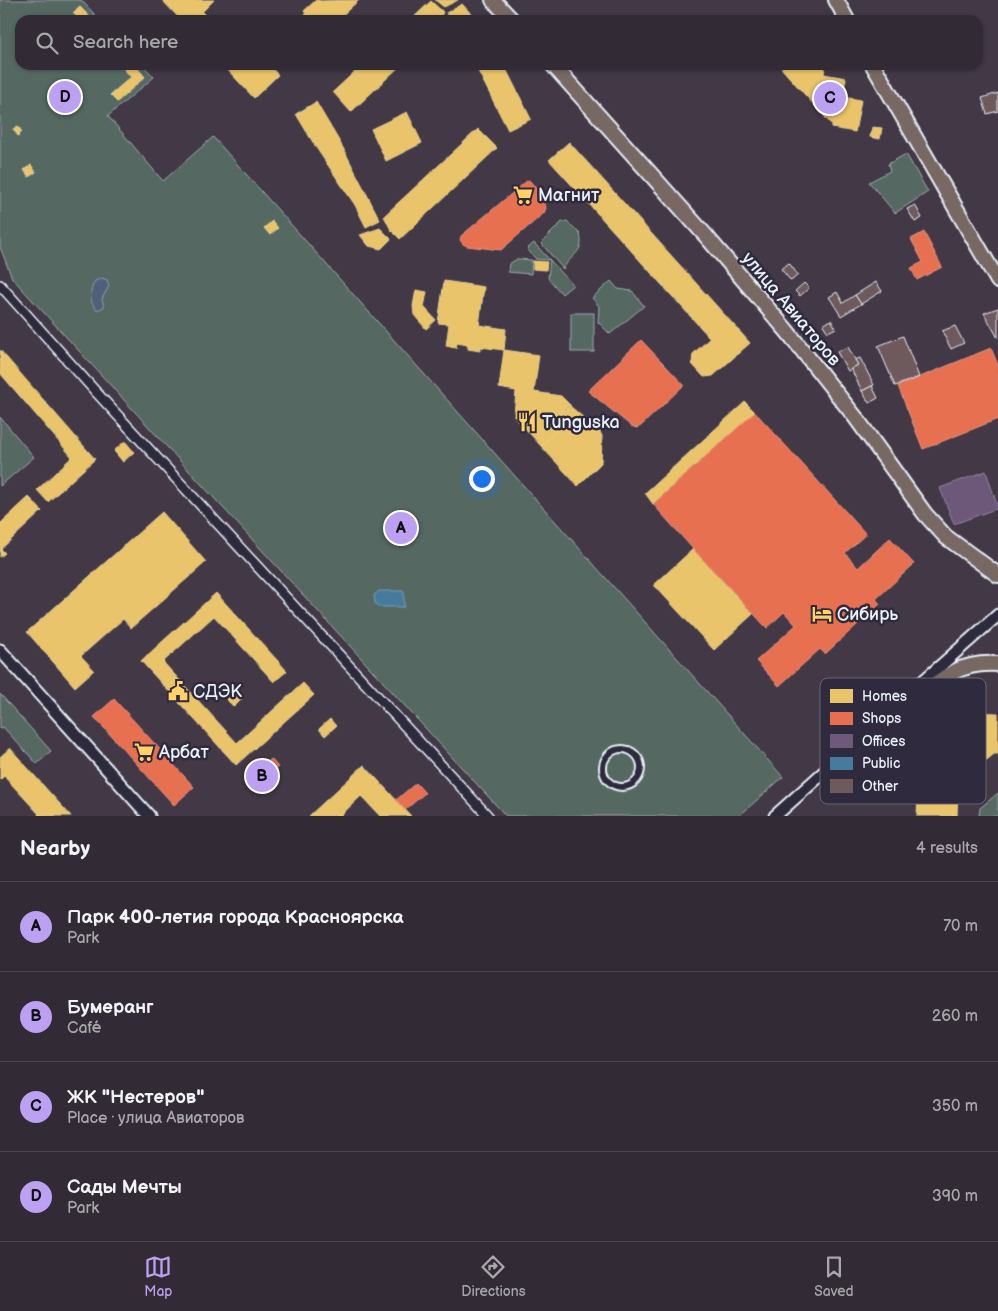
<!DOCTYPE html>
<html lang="en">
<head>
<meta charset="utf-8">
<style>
	:root { --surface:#322a34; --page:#3d3640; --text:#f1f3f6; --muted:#a8a7ac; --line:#4d464f; --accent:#bca0f2 }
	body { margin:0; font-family:"Balsamiq Sans",sans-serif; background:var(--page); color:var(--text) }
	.you { position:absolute; left:481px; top:478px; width:18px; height:18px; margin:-12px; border:4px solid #fff; border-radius:50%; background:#1a73e8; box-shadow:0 0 0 8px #1a73e833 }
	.badge { display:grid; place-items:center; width:32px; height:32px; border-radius:50%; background:var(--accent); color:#111; font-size:16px; font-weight:700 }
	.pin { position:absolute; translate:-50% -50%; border:2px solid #fff; box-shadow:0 1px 5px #0006 }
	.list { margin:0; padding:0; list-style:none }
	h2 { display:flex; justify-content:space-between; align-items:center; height:65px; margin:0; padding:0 20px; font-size:21px }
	h2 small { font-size:16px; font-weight:400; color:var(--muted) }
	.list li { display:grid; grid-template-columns:32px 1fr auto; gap:15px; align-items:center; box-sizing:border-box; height:90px; padding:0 20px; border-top:1px solid var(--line) }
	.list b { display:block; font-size:19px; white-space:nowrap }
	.list p { margin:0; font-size:16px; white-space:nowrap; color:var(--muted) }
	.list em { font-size:16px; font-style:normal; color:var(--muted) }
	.icon { flex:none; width:28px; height:28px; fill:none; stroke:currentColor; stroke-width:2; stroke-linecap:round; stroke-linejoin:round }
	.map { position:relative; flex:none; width:998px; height:816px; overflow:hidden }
	.search { position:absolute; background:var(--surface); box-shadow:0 1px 4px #0004; left:15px; right:15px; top:15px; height:55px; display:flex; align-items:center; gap:12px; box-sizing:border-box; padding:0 18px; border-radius:15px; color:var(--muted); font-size:19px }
	.sheet { height:425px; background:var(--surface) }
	nav { display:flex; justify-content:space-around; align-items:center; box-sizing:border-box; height:70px; border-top:1px solid var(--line); background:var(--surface); font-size:14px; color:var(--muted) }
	nav a { display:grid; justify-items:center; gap:2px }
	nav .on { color:var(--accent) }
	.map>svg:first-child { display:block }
	.green { fill:#546862; stroke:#9eacad }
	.water { fill:#50617a; stroke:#8d9bac }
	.homes { fill:#e9c46a; stroke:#e9d295 }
	.shops { fill:#e76f51; stroke:#e79683 }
	.offices { fill:#6d597a; stroke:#9287a0 }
	.public { fill:#457b9d; stroke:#769eb8 }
	.building { fill:#6e5a5b; stroke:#e8f1f8 }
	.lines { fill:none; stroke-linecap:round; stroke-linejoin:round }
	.pedestrian-casing { stroke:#e8f1f8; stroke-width:10 }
	.minor-casing { stroke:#e8f1f8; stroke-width:12 }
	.tertiary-casing { stroke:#e8f1f8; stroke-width:15 }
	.primary-casing { stroke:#e8f1f8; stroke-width:18 }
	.pedestrian { stroke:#2f2a3d; stroke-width:6 }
	.minor { stroke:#2f2a3d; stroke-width:9 }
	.tertiary { stroke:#2f2a3d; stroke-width:11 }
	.primary { stroke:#776864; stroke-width:14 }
	.labels { text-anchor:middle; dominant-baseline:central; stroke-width:5; stroke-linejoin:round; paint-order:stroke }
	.poi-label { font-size:18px; fill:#e8f1f8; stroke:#2f2a3d; text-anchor:start }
	.street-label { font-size:18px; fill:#e8f1f8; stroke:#2f2a3d }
	.key { fill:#2f2a3d; stroke:#666675; stroke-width:1 }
	.key-label { font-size:14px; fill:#e8f1f8 }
</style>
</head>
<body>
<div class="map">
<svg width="998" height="816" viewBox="0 0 998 816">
	<rect width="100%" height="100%" fill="#423846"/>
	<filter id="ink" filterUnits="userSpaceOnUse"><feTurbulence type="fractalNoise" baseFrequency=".02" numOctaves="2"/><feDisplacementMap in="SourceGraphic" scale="10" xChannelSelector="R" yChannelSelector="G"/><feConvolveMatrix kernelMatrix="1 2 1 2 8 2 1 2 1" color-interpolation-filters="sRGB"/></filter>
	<g filter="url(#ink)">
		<g class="green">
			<path d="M0,0H81L100,20H20V65H143L154,77L108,116L163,181L213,137L783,777L739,816H506L12,278L0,247Z"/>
			<path d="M906,154L928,192L895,213L869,182L890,171L888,164Z"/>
			<path d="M567,221L580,234C585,253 571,254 563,269L541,243L562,222Z"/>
			<path d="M534,243L573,285L562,294L548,278L550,260L536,259L527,249Z"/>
			<path d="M517,259L532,260L531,274L508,272L509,264Z"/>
			<path d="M611,281L618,289L632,291L644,306L610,334L598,322L599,306L592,298Z"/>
			<rect x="571" y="313" width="23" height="39"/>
			<path d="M0,417L34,457L0,486Z"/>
			<path d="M0,694L51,751L37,764L3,727L0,729Z"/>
			<path d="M998,793V816H979L980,808Z"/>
		</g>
		<path class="water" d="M102,278L107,280L109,286L102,299L104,307L97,310C89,302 89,291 95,281Z"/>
		<g class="homes">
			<path d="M162,0H214L202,12L210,20H181Z"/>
			<path d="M316,0L321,1L359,0L337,20H300L306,14L304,11Z"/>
			<path d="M435,0H458L444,7Z"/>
			<path d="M431,1L443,12L439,20H411Z"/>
			<path d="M462,4L477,20H448L449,18L446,13Z"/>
			<path d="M80,7L92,19L91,20H80L73,13Z"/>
			<path d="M129,65H135L145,77L117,102L110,95L131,77L124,69Z"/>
			<path d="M223,65H253L256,68L260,65H269L278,75L254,98Z"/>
			<path d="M362,65H401L351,112L333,92Z"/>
			<path d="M475,65H504L531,119L508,130Z"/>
			<path d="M782,65H825L824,74L846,78L843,97L861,100L855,132L832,128V125L782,69Z"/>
			<path d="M316,102L342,146L380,220L366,227L355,205L317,149L296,114Z"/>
			<path d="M407,112L422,143L386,161L371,129Z"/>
			<path d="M18,126L22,132L18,136L13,129Z"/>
			<path d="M872,127L882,128L880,139L870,137Z"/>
			<path d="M478,129L497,148L400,239L391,230L384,216Z"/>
			<path d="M569,142L750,343L713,376L704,377L692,364L693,354L710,338L549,160Z"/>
			<path d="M31,165L36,172L29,177L24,170Z"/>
			<path d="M272,221L278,228L270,235L264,228Z"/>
			<path d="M380,228L391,239L381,249L369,246L360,235Z"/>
			<path d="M533,261L547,262L546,270L533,269Z"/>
			<path d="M444,281L484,287L479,325L506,329L504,350L481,347L480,351L468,349V345L457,343L456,348L446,346L449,324L438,323Z"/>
			<path d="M416,290L427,292L424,307L436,320L426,329L414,315L413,306Z"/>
			<path d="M0,350L95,459L48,502L37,490L72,457L0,373Z"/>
			<path d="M504,350L539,355L534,392L561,396L571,406H568L556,416V420L561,426L541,446L514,416L516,391L499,388Z"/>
			<path d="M745,402L755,412L653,504L645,493Z"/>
			<path d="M570,406L600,432L602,436L601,463L578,486L541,446L561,426L556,420V416Z"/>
			<path d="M125,441L134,452L123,462L114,451Z"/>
			<path d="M29,497L42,511L1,549L5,553L0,557V524Z"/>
			<path d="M162,512L206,562L131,628L123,619L81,656L94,670L75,687L27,632Z"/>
			<path d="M693,549L753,614L714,650L654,585Z"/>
			<path d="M216,593L287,671L274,682L214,616L163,662L237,743L303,683L314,695L236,765L141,661Z"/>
			<path d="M233,691L242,699L234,707L226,699Z"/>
			<path d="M965,712L998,713V754H994L958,784L957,816H917L920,750Z"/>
			<path d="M330,719L336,726L325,736L319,729Z"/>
			<path d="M10,748L50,793L71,816H37L39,814L4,776L0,780V757Z"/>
			<path d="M364,765L411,816H380L361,796L340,816H309Z"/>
		</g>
		<g class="shops">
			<path d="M528,180L530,181L543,197L546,208L544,213L501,250L467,246L463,244L460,240L461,236Z"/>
			<path d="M924,232L942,267L917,280L911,268L923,262L911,239Z"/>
			<path d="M641,340L684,385L641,426L636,428L631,426L588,391Z"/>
			<path d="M991,348L998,365V419L923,449L898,386Z"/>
			<path d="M755,412L866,534L845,553L858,568L890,538L914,564L876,599L880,604L825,654L820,649L779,686L756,661L796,625L784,612L767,628L693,549L653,504Z"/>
			<path d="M114,699L194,787L174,805L94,717Z"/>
			<path d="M271,759L278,767L271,773L277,779L265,789L258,783L251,790L245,782Z"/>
			<path d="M416,783L425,793L405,810L396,800Z"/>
		</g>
		<path class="offices" d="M986,471L998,508L954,524L940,488Z"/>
		<path class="public" d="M379,591H404V607H379L375,603L374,595Z"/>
		<g class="building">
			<path d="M998,93V111L987,114L982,98Z"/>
			<path d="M915,205L922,218L915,222L907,209Z"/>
			<path d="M789,263L798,275L791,281L781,269Z"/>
			<path d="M876,282L882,291L861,304L855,295Z"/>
			<path d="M804,283L809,288L800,296L795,291Z"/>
			<path d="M837,292L843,303L855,295L861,304L841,316L829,297Z"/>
			<path d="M998,308V338L984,313Z"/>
			<path d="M831,320L836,328L828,332L823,325Z"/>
			<path d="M955,326L964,343L951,349L942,331Z"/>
			<path d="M903,336L919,377L895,386L878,346Z"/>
			<path d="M848,347L858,365L848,371L837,352Z"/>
			<path d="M860,358L874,385L862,391L851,369L858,365L855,360Z"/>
			<path d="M872,386L878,398L869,403L862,391Z"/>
		</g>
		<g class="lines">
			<defs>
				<circle id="pedestrian" cx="622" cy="768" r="19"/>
				<path id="minor" d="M0,285L96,392L488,816"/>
				<g id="tertiary">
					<path d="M0,650L149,816"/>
					<path d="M913,690L998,615"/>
					<path d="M881,718L906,697"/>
					<path d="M775,816L852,747"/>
				</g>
				<g id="primary">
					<path d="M493,0L512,20"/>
					<path d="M836,0L847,20"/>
					<path d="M553,65L706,236L787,331L856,418L925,514L946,537L998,575"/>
					<path d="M873,65L998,281"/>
					<path d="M919,697C944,676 963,661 998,664"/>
					<path d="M846,752L911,703"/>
				</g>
			</defs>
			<use href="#pedestrian" class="pedestrian-casing"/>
			<use href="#minor" class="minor-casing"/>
			<use href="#tertiary" class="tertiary-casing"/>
			<use href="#primary" class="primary-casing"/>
			<use href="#pedestrian" class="pedestrian"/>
			<use href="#minor" class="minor"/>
			<use href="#tertiary" class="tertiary"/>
			<use href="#primary" class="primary"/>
		</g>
	</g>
	<defs>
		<symbol id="supermarket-bare" viewBox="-9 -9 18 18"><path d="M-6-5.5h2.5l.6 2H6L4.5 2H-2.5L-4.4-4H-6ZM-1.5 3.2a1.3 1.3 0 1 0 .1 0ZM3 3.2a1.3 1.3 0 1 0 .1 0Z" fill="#ffd166" stroke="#2f2a3d" stroke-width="2.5" paint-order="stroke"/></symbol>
		<symbol id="restaurant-bare" viewBox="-9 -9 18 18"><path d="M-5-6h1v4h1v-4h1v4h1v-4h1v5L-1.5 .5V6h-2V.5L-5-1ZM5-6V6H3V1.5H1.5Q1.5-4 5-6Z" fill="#ffd166" stroke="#2f2a3d" stroke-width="2.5" paint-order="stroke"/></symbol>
		<symbol id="hotel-bare" viewBox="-9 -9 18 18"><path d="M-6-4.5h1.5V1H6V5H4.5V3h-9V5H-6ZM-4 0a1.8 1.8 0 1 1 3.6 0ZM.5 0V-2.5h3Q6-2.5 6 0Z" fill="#ffd166" stroke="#2f2a3d" stroke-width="2.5" paint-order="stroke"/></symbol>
		<symbol id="civic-bare" viewBox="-9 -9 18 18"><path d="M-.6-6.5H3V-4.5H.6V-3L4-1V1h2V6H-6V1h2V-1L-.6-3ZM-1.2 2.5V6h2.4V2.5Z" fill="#ffd166" stroke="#2f2a3d" stroke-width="2.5" paint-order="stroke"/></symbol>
	</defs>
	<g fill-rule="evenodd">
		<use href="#supermarket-bare" x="509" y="181" width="28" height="28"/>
		<use href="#restaurant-bare" x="513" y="408" width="28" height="28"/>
		<use href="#hotel-bare" x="808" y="600" width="28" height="28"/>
		<use href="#civic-bare" x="164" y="677" width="28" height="28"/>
		<use href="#supermarket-bare" x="130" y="738" width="28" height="28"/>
	</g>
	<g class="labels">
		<g class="poi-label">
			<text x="538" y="195">Магнит</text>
			<text x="542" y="422">Tunguska</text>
			<text x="837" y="614">Сибирь</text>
			<text x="193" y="691">СДЭК</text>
			<text x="159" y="752">Арбат</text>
		</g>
		<g class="street-label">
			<text transform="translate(791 309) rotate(50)">улица Авиаторов</text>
		</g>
	</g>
	<rect x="820" y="678" width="166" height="126" rx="8" class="key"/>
	<rect x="830" y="689" width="23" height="14" fill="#e9c46a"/>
	<rect x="830" y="712" width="23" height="13" fill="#e76f51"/>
	<rect x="830" y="734" width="23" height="14" fill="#6d597a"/>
	<rect x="830" y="757" width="23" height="13" fill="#457b9d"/>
	<rect x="830" y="779" width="23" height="14" fill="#6e5a5b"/>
	<g class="key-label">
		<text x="862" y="701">Homes</text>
		<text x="862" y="723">Shops</text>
		<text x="862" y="746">Offices</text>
		<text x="862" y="768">Public</text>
		<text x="862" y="791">Other</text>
	</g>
</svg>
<div class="you"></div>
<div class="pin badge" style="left:401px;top:528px">A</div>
<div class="pin badge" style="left:262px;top:776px">B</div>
<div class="pin badge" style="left:830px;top:98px">C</div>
<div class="pin badge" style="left:65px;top:97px">D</div>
<div class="search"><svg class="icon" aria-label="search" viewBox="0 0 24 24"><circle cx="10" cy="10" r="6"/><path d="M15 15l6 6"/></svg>Search here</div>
</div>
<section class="sheet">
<h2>Nearby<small>4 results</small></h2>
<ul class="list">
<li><span class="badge">A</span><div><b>Парк 400-летия города Красноярска</b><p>Park</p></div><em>70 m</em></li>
<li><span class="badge">B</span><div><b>Бумеранг</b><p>Café</p></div><em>260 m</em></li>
<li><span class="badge">C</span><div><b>ЖК &quot;Нестеров&quot;</b><p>Place · улица Авиаторов</p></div><em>350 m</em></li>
<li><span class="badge">D</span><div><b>Сады Мечты</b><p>Park</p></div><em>390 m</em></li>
</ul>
</section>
<nav>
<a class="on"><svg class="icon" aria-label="map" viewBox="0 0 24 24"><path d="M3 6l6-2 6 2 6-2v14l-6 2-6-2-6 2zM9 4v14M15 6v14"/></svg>Map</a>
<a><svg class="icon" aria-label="directions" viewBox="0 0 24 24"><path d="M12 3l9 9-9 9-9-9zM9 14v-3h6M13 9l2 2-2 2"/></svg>Directions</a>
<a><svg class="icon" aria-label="saved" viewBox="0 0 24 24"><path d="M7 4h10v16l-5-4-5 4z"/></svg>Saved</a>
</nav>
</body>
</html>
